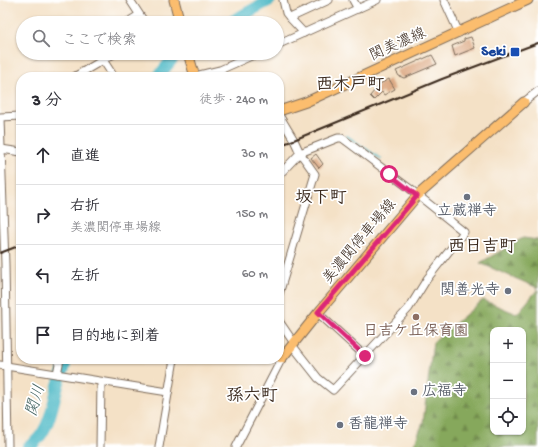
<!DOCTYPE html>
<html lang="ja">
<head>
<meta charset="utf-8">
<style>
	:root { --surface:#fff; --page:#f2f2f3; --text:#2b2b33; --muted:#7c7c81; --line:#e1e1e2 }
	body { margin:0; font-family:"Gochi Hand","Klee One",sans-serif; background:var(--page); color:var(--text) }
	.controls { position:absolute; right:12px; bottom:12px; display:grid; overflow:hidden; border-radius:8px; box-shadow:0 1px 3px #0004 }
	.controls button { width:36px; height:36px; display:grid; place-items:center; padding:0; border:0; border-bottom:1px solid var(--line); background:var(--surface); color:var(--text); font:20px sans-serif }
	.stop { position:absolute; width:12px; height:12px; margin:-9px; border:3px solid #db2777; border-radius:50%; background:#fff }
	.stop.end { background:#db2777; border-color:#fff; box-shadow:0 1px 4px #0008 }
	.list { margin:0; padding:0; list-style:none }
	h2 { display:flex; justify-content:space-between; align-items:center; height:52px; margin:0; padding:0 16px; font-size:17px }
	h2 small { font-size:13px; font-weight:400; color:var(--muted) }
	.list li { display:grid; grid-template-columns:26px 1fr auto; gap:12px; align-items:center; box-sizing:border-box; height:60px; padding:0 16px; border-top:1px solid var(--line) }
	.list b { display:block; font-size:15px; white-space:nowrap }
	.list p { margin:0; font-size:13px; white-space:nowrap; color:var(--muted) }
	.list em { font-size:13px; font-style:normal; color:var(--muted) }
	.icon { flex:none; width:22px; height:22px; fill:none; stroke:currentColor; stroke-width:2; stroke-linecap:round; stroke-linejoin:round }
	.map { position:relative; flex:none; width:538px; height:447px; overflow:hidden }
	.search { position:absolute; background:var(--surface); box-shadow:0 1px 3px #0004; left:16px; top:16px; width:268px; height:44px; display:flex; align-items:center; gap:10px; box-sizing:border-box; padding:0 14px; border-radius:22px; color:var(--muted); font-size:15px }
	.panel { position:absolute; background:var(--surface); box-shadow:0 1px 3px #0004; left:16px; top:72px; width:268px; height:292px; border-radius:16px }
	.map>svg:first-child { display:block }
	.forest { fill:url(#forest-firs); stroke:#60693d; fill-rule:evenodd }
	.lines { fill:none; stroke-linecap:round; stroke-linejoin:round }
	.stream { stroke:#4ab7c4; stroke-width:2 }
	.river { stroke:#4ab7c4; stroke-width:12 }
	.building { fill:#ddaa85 }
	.minor-casing { stroke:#7c6a59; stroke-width:9 }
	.major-casing { stroke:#7c6a59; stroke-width:11 }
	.minor { stroke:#fff; stroke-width:7 }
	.major { stroke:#fbbd6e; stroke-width:9 }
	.rail { stroke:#3b2a1e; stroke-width:2 }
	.route { stroke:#db2777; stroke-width:5 }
	.transit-dot { fill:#1a4fb4; stroke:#fff; stroke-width:1.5 }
	.worship-dot { fill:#6b7280; stroke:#fff; stroke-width:1.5 }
	.education-dot { fill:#8d6e63; stroke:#fff; stroke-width:1.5 }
	.labels { text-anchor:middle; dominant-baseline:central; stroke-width:3.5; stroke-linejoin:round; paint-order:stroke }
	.street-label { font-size:15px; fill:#3b2a1e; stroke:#fff }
	.transit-label { font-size:15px; font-weight:bold; fill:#164399; stroke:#fff; text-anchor:end }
	.worship-label { font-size:15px; font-weight:bold; fill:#5b616d; stroke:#fff; text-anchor:start }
	.education-label { font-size:15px; font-weight:bold; fill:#785e54; stroke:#fff }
	.water-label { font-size:16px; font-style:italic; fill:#416260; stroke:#fff }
	.quarter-label { font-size:17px; font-weight:bold; fill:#3b2a1e; stroke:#fff }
</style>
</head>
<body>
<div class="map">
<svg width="538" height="447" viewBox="0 0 538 447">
	<defs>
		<pattern id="forest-firs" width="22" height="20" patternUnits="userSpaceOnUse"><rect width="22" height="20" fill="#86a85c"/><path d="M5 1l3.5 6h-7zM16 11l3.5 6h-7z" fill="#6f894b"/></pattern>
	</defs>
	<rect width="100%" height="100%" fill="#fff"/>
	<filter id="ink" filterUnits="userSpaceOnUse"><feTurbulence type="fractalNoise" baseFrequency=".025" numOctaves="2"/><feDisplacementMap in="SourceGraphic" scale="8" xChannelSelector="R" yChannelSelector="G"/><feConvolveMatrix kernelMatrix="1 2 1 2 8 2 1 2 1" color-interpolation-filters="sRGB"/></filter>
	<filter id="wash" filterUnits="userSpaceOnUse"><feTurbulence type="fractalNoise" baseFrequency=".012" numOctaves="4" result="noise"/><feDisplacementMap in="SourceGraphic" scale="16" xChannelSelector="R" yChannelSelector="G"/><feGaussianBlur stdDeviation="0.9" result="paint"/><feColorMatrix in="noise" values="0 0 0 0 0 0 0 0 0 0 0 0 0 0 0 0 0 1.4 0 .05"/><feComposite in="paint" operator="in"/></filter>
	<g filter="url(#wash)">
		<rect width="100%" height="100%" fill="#f4e1c6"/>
		<g class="forest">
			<path d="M523,238L538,240V288L480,263Z"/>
			<path d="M538,289V447H413L423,423L433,342L483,300L517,314ZM493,330H523V432H493Z"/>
		</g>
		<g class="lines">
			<path class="stream" d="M347,136L381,159"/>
			<g class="river">
				<path d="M229,23L270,0"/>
				<path d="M158,77L177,53"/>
				<path d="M28,447C50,435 52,405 59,382C62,373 65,370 66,359"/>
			</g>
		</g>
		<g id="blocks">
			<g class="building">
				<path d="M471,37L475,48L455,56L452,46L464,41V39Z"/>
				<path d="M432,55L437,64L404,78L399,76L396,71Z"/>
				<path d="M389,79L395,89L384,95L382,92L374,100L370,96L380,84Z"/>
				<path d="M316,154L323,164L319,168L311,158Z"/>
			</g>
		</g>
	</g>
	<g filter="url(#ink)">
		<use href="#blocks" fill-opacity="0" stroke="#7c6a59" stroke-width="1"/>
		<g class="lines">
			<defs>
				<g id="minor">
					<path d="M130,0L145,23"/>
					<path d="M283,0L286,13L290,18"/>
					<path d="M353,0L358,9"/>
					<path d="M444,0L459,33"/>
					<path d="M126,23L139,15"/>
					<path d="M304,33L290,18L329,0"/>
					<path d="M277,45L377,0"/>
					<path d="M103,60L114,77"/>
					<path d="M195,76L220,70L258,53"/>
					<path d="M74,77L115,53"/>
					<path d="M524,102L538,91"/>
					<path d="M279,115L294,140L300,153L315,174L279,294"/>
					<path d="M0,117L21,116"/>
					<path d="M0,118L5,264L8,447"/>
					<path d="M1,149L21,152"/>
					<path d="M279,175L300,153L338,138H342L409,188L464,232L427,279L409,308L333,390L318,378L292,345"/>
					<path d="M318,313L365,356"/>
					<path d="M279,321L294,343"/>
					<path d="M0,365L168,392"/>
					<path d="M57,374L60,359"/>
					<path d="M100,447L101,382"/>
					<path d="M159,447L174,359"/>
					<path d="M236,447L282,358"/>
				</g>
				<g id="major">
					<path d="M174,0L180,23"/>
					<path d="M188,53L195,77"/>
					<path d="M279,111L306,102L528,0"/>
					<path d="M279,357L282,358L318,313L417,196L524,102"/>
				</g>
			</defs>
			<use href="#minor" class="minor-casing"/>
			<use href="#major" class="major-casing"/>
			<use href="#minor" class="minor"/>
			<use href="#major" class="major"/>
			<g class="rail">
				<path d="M279,146L442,79L538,43"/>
				<path d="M0,253L21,245"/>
			</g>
		</g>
	</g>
	<g class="lines" filter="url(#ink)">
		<path class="route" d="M365,356L318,312L417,196L389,174"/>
	</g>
	<rect class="transit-dot" x="510" y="47" width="10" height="10" rx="2"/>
	<g class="worship-dot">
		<circle cx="467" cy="197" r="4"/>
		<circle cx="508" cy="291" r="4"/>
		<circle cx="414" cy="392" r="4"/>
		<circle cx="340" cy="425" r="4"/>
	</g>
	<circle class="education-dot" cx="416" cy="317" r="4"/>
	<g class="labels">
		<g class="street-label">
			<text transform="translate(398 45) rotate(-24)">関美濃線</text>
			<text transform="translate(360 242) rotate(-50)">美濃関停車場線</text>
		</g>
		<g class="transit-label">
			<text x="506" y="52">Seki</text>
		</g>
		<g class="worship-label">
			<text x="467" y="212" text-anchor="middle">立蔵禅寺</text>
			<text x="500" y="291" text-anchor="end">関善光寺</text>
			<text x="422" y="392">広福寺</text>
			<text x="348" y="425">香龍禅寺</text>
		</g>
		<g class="education-label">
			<text x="416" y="332">日吉ケ丘保育園</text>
		</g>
		<g class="water-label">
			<text transform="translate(37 401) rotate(-73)">関川</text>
		</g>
		<g class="quarter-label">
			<text x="350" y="86">西木戸町</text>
			<text x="321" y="199">坂下町</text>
			<text x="482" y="248">西日吉町</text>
			<text x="252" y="397">孫六町</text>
		</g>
	</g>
</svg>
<div class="controls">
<button>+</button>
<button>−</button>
<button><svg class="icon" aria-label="locate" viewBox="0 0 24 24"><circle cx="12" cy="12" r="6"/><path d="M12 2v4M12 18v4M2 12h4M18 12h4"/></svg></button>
</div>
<div class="stop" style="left:389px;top:174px"></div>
<div class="stop end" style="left:365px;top:356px"></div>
<div class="search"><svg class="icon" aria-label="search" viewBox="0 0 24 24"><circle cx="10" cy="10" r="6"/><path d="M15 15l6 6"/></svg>ここで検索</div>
<section class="panel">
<h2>3 分<small>徒歩 · 240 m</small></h2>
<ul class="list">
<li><svg class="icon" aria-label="ahead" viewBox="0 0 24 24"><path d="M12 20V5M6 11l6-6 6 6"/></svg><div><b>直進</b></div><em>30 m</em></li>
<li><svg class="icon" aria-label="right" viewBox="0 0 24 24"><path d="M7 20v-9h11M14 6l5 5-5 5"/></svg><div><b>右折</b><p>美濃関停車場線</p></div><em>150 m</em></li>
<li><svg class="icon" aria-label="left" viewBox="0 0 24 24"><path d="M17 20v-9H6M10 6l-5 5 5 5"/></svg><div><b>左折</b></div><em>60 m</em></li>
<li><svg class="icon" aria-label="arrive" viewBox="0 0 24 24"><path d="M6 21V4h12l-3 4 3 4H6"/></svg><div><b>目的地に到着</b></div></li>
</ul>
</section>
</div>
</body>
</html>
